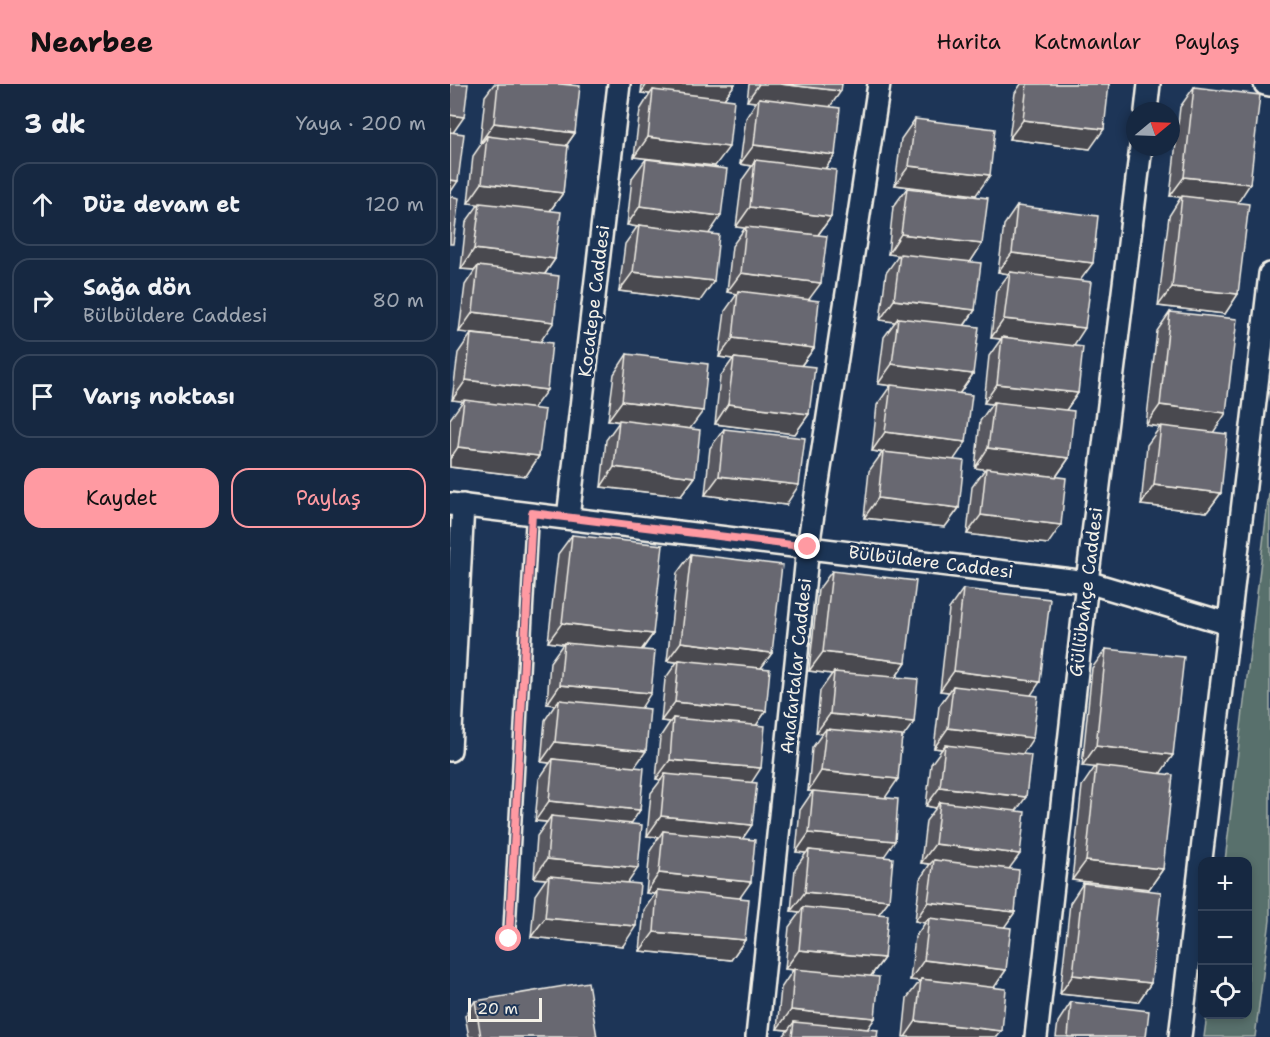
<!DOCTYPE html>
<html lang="tr">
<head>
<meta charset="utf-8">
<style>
	:root { --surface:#162841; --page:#1f3048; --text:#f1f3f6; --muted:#9ea6b1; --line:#35445a; --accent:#ff9aa2 }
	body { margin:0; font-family:"Shantell Sans",sans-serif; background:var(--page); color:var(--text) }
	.controls { position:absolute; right:18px; bottom:18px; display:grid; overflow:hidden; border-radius:12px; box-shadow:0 3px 9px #0003 }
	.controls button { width:54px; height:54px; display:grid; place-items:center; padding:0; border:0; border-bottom:2px solid var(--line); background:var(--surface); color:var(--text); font:30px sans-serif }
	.compass { position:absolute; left:676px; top:18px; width:54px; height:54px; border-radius:50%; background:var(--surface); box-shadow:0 3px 9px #0003; rotate:71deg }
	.scale { position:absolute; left:18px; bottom:15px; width:74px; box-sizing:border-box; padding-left:6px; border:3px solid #f4f1e8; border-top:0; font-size:16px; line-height:21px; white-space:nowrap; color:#f4f1e8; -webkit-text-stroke:4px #1d3557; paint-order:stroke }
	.stop { position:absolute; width:18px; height:18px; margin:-14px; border:4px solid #ff9aa2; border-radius:50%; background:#fff }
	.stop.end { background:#ff9aa2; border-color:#fff; box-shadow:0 2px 6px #0008 }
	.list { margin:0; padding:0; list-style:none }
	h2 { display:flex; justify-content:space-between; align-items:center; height:78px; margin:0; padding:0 24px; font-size:26px }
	h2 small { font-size:20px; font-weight:400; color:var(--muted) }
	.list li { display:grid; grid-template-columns:39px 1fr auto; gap:18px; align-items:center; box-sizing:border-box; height:84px; margin:0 12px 12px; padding:0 12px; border:2px solid var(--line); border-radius:18px }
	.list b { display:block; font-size:22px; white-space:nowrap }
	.list p { margin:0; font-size:20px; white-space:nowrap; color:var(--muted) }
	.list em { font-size:20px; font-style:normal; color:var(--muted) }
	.actions { display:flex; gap:12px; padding:18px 24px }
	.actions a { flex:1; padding:14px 0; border:2px solid var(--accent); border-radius:18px; text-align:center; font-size:21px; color:var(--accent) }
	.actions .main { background:var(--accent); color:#111 }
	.icon { flex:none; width:33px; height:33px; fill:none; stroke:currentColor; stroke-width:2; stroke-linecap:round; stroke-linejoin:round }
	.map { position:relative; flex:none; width:820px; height:953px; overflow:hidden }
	header { display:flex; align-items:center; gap:36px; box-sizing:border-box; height:84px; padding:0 30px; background:var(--accent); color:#111 }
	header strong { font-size:28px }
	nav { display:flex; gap:33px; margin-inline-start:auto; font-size:21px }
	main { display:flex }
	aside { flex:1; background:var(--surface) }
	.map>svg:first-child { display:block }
	.green { fill:#58706c; stroke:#a6b0aa; stroke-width:1.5 }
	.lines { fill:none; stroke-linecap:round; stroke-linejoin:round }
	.service-casing { stroke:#f4f1e8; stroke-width:15 }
	.minor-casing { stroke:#f4f1e8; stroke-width:26 }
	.service { stroke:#1d3557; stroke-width:10 }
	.minor { stroke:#1d3557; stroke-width:21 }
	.wall { fill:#595961; stroke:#f4f1e8; stroke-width:1.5 }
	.shaded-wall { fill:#49484f; stroke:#f4f1e8; stroke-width:1.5 }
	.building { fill:#686771; stroke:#f4f1e8; stroke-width:1.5 }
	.route { stroke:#ff9aa2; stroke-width:8 }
	.labels { text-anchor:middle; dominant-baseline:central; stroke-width:6; stroke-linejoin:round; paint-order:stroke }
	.street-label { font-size:18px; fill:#f4f1e8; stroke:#1d3557 }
</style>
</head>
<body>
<header>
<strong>Nearbee</strong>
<nav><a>Harita</a><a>Katmanlar</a><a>Paylaş</a></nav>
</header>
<main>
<aside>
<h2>3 dk<small>Yaya · 200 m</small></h2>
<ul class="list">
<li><svg class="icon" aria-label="ahead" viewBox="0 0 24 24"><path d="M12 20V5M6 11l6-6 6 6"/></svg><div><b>Düz devam et</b></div><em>120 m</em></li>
<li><svg class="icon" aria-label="right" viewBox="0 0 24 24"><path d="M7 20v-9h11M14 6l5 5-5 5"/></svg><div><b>Sağa dön</b><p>Bülbüldere Caddesi</p></div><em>80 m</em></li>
<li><svg class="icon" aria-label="arrive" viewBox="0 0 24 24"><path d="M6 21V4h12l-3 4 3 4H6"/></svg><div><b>Varış noktası</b></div></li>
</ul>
<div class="actions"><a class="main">Kaydet</a><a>Paylaş</a></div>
</aside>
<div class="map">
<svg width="820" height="953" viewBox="0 0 820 953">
	<rect width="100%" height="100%" fill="#1d3557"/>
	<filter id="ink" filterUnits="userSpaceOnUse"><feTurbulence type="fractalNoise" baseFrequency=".0167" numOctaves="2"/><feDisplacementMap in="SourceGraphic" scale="12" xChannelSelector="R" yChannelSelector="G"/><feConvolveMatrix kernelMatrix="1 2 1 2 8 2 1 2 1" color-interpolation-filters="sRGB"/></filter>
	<g filter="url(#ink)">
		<path class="green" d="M820,401V836L805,953H754L757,931L798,930V778L775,777Z"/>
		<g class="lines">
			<defs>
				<path id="service" d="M59,855L82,430"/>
				<g id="minor">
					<path d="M815,0L820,1"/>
					<path d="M696,27L699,0"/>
					<path d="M0,420L637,498L779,540"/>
					<path d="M118,434L169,0"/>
					<path d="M0,666L13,421"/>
					<path d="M307,953L358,463L429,0"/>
					<path d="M586,953L637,498L691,63"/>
					<path d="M730,953L820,190"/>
				</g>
			</defs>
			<use href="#service" class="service-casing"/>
			<use href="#minor" class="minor-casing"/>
			<use href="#service" class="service"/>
			<use href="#minor" class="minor"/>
		</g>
		<g class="wall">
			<path d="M44,0H121L120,1L125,49L116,62L113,109L100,127L105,175L95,190L9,248L15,201L25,186L11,185L16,138L29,120L18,119L23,72L32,59H30L35,12Z"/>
			<path d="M192,0H285L274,15L265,82L184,73L190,26L200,10L191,9Z"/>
			<path d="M299,0H392L380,23L385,71L375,85L381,133L368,151L359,216L364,264L351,282L359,330L345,350L265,340L270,293L283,275L269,273L275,227L287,210L277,208L282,162L295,144L286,143L292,96L302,82L290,80L296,34L306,18L297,17Z"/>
			<path d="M571,0H659L640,65L559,55L565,9Z"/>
			<path d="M744,3L787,119L788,210L775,230L708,222L719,132L731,113L720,112L730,23Z"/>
			<path d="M465,35L526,111L445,101L451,55Z"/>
			<path d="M196,75L259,149L250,217L169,207L175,160L187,143L177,141L182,94Z"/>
			<path d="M457,104L532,160L520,178L525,226L514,242L523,290L509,310L428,300L434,253L445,238L430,236L436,189L449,171L438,170L443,123Z"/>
			<path d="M567,122L630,196L623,261L628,309L616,326L619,374L606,393L598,460L517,450L522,403L535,385L525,384L530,337L542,320L534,319L539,272L551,255L541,254L546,207L559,190L548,188L554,141Z"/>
			<path d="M720,228L763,348L771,409L757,428L691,421L697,361L710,343L696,341L707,247Z"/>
			<path d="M21,250L84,324L89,372L76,392L0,383V335L13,317L2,316L8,269Z"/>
			<path d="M177,270L240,345L245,393L231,412L151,403L156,356L169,338L158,336L164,290Z"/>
			<path d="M441,301L503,376L509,424L495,443L414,434L419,387L432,369L422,367L427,321Z"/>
			<path d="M274,345L336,421L255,411L260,364Z"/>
			<path d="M122,451L203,550L192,566L191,624L185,683L190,726L180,740L178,799L173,862L81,853L85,811L96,795L84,794L87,752L97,738L85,737L89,695L100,679L91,678L95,636L105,621L97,620L100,578L113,560L98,558L108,470Z"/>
			<path d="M241,470L322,569L311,584L316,627L306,641L301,698L293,755L290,814L295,856L281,876L190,867L194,826L205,810L196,809L200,767L209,753L197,752L201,709L211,696L206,695L210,653L220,638L211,637L215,595L227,578L217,577L227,489Z"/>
			<path d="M382,487L456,578L446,593L452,655L435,714L433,773L439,816L428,830L434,874L421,892L425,934L417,945L427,953H333L338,946L327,945L331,904L343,886L335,885L339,843L350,828L341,827L345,785L356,769L346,768L350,726L363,707H358L362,664L372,650L366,649L370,607L382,590L359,587L368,506Z"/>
			<path d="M513,505L581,611L572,670L560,785L565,828L554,843L556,886L544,903L547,953H453L457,914L470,897L460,896L465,853L475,839L465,837L470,795L480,780L471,779L476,737L486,724L476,722L481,680L492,665L484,664L489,622L499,608L490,607L499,525Z"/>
			<path d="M656,565L723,671L710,689L713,785L699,805L622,796L632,702L645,683L632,682L642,584Z"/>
			<path d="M633,799L701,899L688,918L610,910L620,819Z"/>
			<path d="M25,917L147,953H19L15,932Z"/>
			<path d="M621,918L696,953H606L608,938Z"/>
		</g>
		<g class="shaded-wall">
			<path d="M197,0H285L271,19L203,6L200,10L191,9Z"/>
			<path d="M309,0H330L391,7L377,27L309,14L306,18L297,17Z"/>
			<path d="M0,31L14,33L0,53Z"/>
			<path d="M573,36L654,45L640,65L559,55Z"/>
			<path d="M44,39L125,49L111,69L37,52L32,59H30Z"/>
			<path d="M198,53L279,63L265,82L184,73Z"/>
			<path d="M304,61L385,71L371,90L305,76L302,82L290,80Z"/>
			<path d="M459,82L540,91L526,111L445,101Z"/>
			<path d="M734,93L800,100L787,120L720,112Z"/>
			<path d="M0,96L8,97L0,109Z"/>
			<path d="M32,99L113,109L99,128L18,119Z"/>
			<path d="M190,122L271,132L258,151L189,141L188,143L177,141Z"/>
			<path d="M300,123L381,133L367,152L286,143Z"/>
			<path d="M451,150L532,160L519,180L438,170Z"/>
			<path d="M24,165L105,175L92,194L28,182L25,186L11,185Z"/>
			<path d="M562,169L643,179L629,198L560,188L559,190L548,188Z"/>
			<path d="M183,188L264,197L250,217L169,207Z"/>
			<path d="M291,189L371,199L357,218L288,207L287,210L277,208Z"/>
			<path d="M722,203L788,210L775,230L708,222Z"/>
			<path d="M444,216L525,226L511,246L448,234L445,238L430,236Z"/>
			<path d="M23,228L104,238L90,258L9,248Z"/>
			<path d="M554,235L635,244L622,264L552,253L551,255L541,254Z"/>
			<path d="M283,254L364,264L350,283L284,274L283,275L269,273Z"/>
			<path d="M442,280L523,290L509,310L428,300Z"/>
			<path d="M16,296L97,306L83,325L2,316Z"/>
			<path d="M547,300L628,309L614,329L544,318L542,320L534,319Z"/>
			<path d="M172,317L253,327L239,346L158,336Z"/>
			<path d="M278,320L359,330L345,350L265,340Z"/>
			<path d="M710,321L776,329L763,349L696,341Z"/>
			<path d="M435,348L516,358L503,377L422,367Z"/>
			<path d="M8,363L89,372L76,392L0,383V375Z"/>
			<path d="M538,364L619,374L605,394L525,384Z"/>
			<path d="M164,383L245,393L231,412L151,403Z"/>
			<path d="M269,392L349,401L336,421L255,411Z"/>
			<path d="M704,401L771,409L757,428L691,421Z"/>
			<path d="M428,414L509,424L495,443L414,434Z"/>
			<path d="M531,431L611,441L598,460L517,450Z"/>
			<path d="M112,539L203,550L189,569L114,559L113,560L98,558Z"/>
			<path d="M231,558L322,569L308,588L229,576L227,578L217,577Z"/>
			<path d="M373,568L456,578L443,597L384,588L382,590L359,587Z"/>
			<path d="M504,587L590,598L577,617L503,602L499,608L490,607Z"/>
			<path d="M110,601L201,609L188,629L109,616L105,621L97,620Z"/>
			<path d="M225,618L316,627L303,646L223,634L220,638L211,637Z"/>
			<path d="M380,630L464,638L450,657L376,645L372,650L366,649Z"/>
			<path d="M498,644L583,654L570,674L495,661L492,665L484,664Z"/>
			<path d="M105,658L196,667L182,687L103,675L100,679L91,678Z"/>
			<path d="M646,662L723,671L710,690L632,682Z"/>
			<path d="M220,676L311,684L298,704L215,690L211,696L206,695Z"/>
			<path d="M371,687L448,695L435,714L358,707Z"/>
			<path d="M490,703L576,713L562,733L490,718L486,724L476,722Z"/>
			<path d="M99,717L190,726L177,746L101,732L97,738L85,737Z"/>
			<path d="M211,732L302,741L289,760L213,747L209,753L197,752Z"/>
			<path d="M359,749L445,757L431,777L359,766L356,769L346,768Z"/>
			<path d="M485,760L570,770L556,789L484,776L480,780L471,779Z"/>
			<path d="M97,775L188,784L175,803L99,792L96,795L84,794Z"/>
			<path d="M636,777L713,785L699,805L622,796Z"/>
			<path d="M209,789L301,798L287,818L207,806L205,810L196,809Z"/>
			<path d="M355,808L439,816L425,835L353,823L350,828L341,827Z"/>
			<path d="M478,818L565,828L551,848L479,834L475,839L465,837Z"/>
			<path d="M95,834L186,842L173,862L81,853Z"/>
			<path d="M204,848L295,856L281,876L190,867Z"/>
			<path d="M349,866L434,874L420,893L335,885Z"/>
			<path d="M474,876L556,886L543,905L471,895L470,897L460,896Z"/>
			<path d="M623,891L701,899L688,918L610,910Z"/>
			<path d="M341,926L425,934L412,953L344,938L338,946L327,945Z"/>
			<path d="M466,937L552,947L547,953H455Z"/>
		</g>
		<g class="building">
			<path d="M0,0H18L14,33L0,31Z"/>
			<path d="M48,0H110L130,2L125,49L44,39Z"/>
			<path d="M330,0H392L391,7Z"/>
			<path d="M577,0H659L654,45L573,36Z"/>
			<path d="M744,3L810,11L800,100L734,93Z"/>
			<path d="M203,6L284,16L279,63L198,53Z"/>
			<path d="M309,14L390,24L385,71L304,61Z"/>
			<path d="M465,35L545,45L540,91L459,82Z"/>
			<path d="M0,48L14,50L8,97L0,96Z"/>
			<path d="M37,52L118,62L113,109L32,99Z"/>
			<path d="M196,75L277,85L271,132L190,122Z"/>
			<path d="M305,76L386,86L381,133L300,123Z"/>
			<path d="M457,104L538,114L532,160L451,150Z"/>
			<path d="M0,112L9,114L3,160H0Z"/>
			<path d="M732,112L799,120L788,210L722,203Z"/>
			<path d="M30,119L111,128L105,175L24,165Z"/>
			<path d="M567,122L648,132L643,179L562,169Z"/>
			<path d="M189,141L269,151L264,197L183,188Z"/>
			<path d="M296,143L377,152L371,199L291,189Z"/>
			<path d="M450,170L531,179L525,226L444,216Z"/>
			<path d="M28,182L109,192L104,238L23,228Z"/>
			<path d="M560,188L641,198L635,244L554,235Z"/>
			<path d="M288,207L369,217L364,264L283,254Z"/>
			<path d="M720,228L787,235L776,329L710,321Z"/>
			<path d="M448,234L529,243L523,290L442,280Z"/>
			<path d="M21,250L102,259L97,306L16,296Z"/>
			<path d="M552,253L633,263L628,309L547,300Z"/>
			<path d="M177,270L258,280L253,327L172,317Z"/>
			<path d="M284,274L365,283L359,330L278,320Z"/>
			<path d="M441,301L522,311L516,358L435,348Z"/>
			<path d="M14,316L95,326L89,372L8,363Z"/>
			<path d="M544,318L624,327L619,374L538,364Z"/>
			<path d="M169,336L250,346L245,393L164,383Z"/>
			<path d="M711,342L777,350L771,409L704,401Z"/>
			<path d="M274,345L355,354L349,401L269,392Z"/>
			<path d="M433,368L514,377L509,424L428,414Z"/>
			<path d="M536,384L616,394L611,441L531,431Z"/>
			<path d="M122,451L213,461L203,550L112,539Z"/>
			<path d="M241,470L332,481L322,569L231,558Z"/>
			<path d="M382,487L466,497L456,578L373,568Z"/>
			<path d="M513,505L600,515L590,598L504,587Z"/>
			<path d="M114,559L205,567L201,609L110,601Z"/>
			<path d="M656,565L734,573L723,671L646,662Z"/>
			<path d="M229,576L320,585L316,627L225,618Z"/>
			<path d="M384,588L468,595L464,638L380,630Z"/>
			<path d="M503,602L588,612L583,654L498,644Z"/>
			<path d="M109,616L200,625L196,667L105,658Z"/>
			<path d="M223,634L315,642L311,684L220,676Z"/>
			<path d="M376,645L452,652L448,695L371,687Z"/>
			<path d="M495,661L581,671L576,713L490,703Z"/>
			<path d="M103,675L194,684L190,726L99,717Z"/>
			<path d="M646,682L723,691L713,785L636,777Z"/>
			<path d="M215,690L307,699L302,741L211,732Z"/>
			<path d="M363,707L448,715L445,757L359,749Z"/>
			<path d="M490,718L575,728L570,770L485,760Z"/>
			<path d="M101,732L192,741L188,784L97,775Z"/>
			<path d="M213,747L305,756L301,798L209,789Z"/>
			<path d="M359,766L443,774L439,816L355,808Z"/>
			<path d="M484,776L569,786L565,828L478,818Z"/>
			<path d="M99,792L190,800L186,842L95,834Z"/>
			<path d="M633,799L711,808L701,899L623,891Z"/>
			<path d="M207,806L299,815L295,856L204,848Z"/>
			<path d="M353,823L438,831L434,874L349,866Z"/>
			<path d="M479,834L561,844L556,886L474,876Z"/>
			<path d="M344,885L429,893L425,934L341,926Z"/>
			<path d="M471,895L556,905L552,947L466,937Z"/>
			<path d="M138,898L147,953H31L25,917Z"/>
			<path d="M621,918L699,927L696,953H618Z"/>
			<path d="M344,938L428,946L427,953H342Z"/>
		</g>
	</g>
	<g class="lines" filter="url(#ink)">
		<path class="route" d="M59,855L82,429L358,463"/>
	</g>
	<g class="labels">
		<g class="street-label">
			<text transform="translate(144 217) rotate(-83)">Kocatepe Caddesi</text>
			<text transform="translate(481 478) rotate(7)">Bülbüldere Caddesi</text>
			<text transform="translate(636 508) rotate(-83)">Güllübahçe Caddesi</text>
			<text transform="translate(346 582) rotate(-84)">Anafartalar Caddesi</text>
		</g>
	</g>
</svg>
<div class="controls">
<button>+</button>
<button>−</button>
<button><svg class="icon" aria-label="locate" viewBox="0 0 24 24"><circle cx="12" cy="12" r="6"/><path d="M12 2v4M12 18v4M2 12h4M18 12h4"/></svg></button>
</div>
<svg class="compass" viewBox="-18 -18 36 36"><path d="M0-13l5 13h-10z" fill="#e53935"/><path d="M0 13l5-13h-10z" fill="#9ea6b1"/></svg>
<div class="scale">20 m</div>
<div class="stop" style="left:59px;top:855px"></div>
<div class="stop end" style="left:358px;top:463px"></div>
</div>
</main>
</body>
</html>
